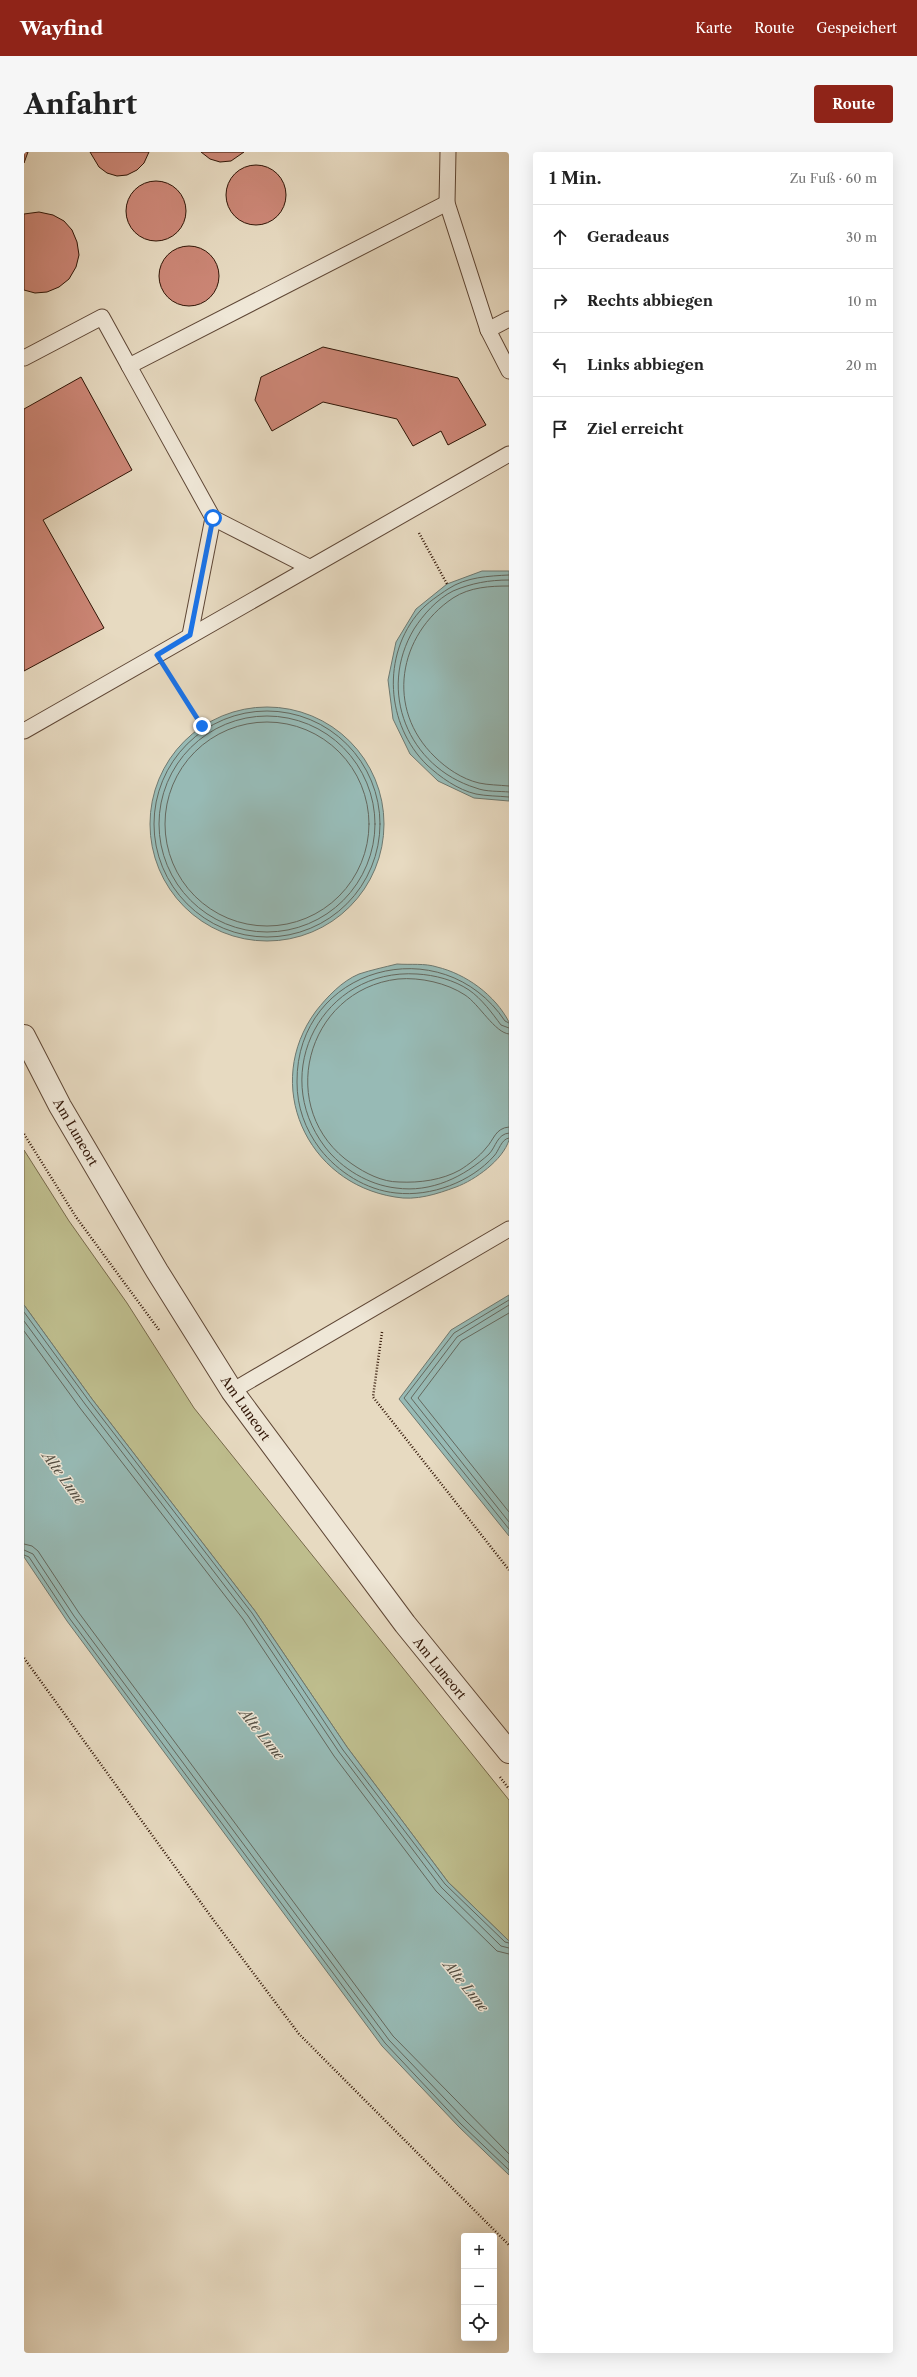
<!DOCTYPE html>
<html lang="de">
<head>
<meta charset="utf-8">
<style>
	:root { --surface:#fff; --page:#f6f6f6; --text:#222; --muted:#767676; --line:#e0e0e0; --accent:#8f2418 }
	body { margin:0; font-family:"Libre Caslon Text",serif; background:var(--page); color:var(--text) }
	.controls { position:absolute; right:12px; bottom:12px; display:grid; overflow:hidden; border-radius:4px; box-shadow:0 4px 16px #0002 }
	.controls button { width:36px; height:36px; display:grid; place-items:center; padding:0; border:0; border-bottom:1px solid var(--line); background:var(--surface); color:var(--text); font:20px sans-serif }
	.stop { position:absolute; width:12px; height:12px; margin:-9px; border:3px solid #1a73e8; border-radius:50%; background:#fff }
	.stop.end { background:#1a73e8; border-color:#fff; box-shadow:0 1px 4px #0008 }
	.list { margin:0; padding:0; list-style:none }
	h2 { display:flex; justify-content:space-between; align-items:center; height:52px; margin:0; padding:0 16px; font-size:17px }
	h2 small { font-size:13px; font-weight:400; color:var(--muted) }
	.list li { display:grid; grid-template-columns:26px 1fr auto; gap:12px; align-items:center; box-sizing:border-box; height:64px; padding:0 16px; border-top:1px solid var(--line) }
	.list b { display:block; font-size:15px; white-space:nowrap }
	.list em { font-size:13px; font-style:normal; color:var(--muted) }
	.icon { flex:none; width:22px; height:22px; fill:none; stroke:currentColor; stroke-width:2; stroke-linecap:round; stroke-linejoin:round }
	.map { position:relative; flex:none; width:485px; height:2201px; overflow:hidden; border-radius:4px }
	header { display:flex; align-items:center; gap:24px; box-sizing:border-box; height:56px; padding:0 20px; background:var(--accent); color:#fff }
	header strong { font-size:19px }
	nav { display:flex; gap:22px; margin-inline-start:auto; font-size:14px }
	.intro { display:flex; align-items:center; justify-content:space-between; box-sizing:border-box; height:96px; padding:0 24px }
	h1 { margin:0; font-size:28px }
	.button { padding:10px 18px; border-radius:4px; background:var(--accent); color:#fff; font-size:14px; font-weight:700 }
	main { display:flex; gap:24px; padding:0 24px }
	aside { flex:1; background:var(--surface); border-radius:4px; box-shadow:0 4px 16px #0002 }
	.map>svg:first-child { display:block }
	.green { fill:#bebd8d; stroke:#77694a }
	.water { fill:#97bab5; stroke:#6e786f }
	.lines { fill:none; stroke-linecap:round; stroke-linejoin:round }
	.shore { stroke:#64685e; stroke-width:1 }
	.building { fill:#cc8676; stroke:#301506 }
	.service-casing { stroke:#5e4635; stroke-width:17 }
	.tertiary-casing { stroke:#5e4635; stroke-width:24 }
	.path { stroke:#301506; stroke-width:2.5; stroke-dasharray:1 2; stroke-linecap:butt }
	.service { stroke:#efe7d7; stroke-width:15 }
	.tertiary { stroke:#efe7d7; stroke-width:22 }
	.route { stroke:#1a73e8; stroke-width:5 }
	.labels { text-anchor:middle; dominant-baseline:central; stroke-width:3; stroke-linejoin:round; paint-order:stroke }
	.street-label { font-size:13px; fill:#301506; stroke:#efe7d7 }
	.water-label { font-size:14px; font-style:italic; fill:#544f43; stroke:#efe7d7 }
</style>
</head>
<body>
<header>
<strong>Wayfind</strong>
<nav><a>Karte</a><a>Route</a><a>Gespeichert</a></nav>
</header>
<div class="intro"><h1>Anfahrt</h1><a class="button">Route</a></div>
<main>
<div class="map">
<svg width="485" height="2201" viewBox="0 0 485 2201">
	<rect width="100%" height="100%" fill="#e7dac1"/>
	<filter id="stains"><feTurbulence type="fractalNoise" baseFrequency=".005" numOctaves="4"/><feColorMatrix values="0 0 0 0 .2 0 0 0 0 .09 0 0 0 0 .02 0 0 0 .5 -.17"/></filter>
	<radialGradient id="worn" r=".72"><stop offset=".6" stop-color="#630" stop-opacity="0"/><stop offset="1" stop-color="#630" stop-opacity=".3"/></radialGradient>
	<path class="green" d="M0,998L45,1069L103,1151L170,1256L485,1648V1789L424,1730L323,1595L231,1459L68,1247L0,1153Z"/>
	<g class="water">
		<path d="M458,419H485V649L450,646L414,629L386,602L369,567L364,528L372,490L392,457L423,432Z"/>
		<circle cx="243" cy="672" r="117"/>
		<path d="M373,812C386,813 401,811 413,815C442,822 471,843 485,870C485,899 485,928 485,958C485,966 485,979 485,988C479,1008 451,1028 432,1035C413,1042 392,1049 371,1045C282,1031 238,932 292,859C303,845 318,829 335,822C347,818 361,815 373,812Z"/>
		<path d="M485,1143V1384L375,1247L427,1178Z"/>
		<path d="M0,1153L68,1247L231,1459L323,1595L424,1730L485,1789V2023L435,1975L358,1894L43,1469L0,1405Z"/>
	</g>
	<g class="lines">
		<g class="shore">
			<path d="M485,423C465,424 442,425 424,437C415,443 403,451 396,459C357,503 362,573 403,613C416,625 434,638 452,642C462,644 474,644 485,645"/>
			<path d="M485,428C465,428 448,431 429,439C413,447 399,463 390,477C353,539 384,615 452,636C462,640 475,639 485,640"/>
			<path d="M485,434C466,434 446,435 429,446C374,483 361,557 411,605C422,616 438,627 455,631C464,633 475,633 485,634"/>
			<circle cx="243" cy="672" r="113"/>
			<circle cx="243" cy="672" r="108"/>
			<circle cx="243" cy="672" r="102"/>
			<path d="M485,871L481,869C418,775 272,815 273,930C273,955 281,977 296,997C314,1020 342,1038 372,1041C407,1045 447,1030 470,1004C475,999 477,987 485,986"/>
			<path d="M485,876L477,873C468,861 458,847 445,838C430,828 411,823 393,822C299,816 244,920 301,995C318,1017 345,1033 372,1036C407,1041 440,1025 465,1002C472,995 473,982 485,981"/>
			<path d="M485,882C471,881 455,852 441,843C423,831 396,825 374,827C281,838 250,959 328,1012C341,1021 358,1030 375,1030C396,1031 418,1028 436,1018C444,1013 456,1004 462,996C470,988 471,976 485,975"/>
			<path d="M485,1148L430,1181L380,1246L485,1377"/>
			<path d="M485,1153L433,1185L387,1246L485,1370"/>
			<path d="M0,1160L65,1249L228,1461L319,1598L421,1732L481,1790L485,1791"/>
			<path d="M485,1161L437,1189L394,1246L485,1360"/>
			<path d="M0,1169L61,1252L224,1464L315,1600L417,1735L477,1794L485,1796"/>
			<path d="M0,1179L56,1256L219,1467L310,1604L412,1739L473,1799L485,1802"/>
			<path d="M0,1392L8,1394L14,1399L55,1461L369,1884L485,2002"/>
			<path d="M0,1398L9,1402L50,1464L365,1888L441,1968L485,2011"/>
			<path d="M0,1403L5,1405L46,1467L361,1891L437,1972L485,2018"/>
		</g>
	</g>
	<g class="building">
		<path d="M0,0H4L0,11Z"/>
		<path d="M66,0H125L120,11L113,18L103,23L93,24L83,21L75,15Z"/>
		<path d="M177,0H220L207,9L196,10L186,7Z"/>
		<circle cx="232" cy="43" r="30"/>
		<circle cx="132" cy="59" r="30"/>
		<path d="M15,60L29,63L40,69L48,78L53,90L55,103L52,115L45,127L35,135L23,140L11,141L0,138V62Z"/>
		<circle cx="165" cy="124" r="30"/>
		<path d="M299,195L434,226L462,273L424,293L417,279L389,294L373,267L299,250L248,279L231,248L237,225Z"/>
		<path d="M57,225L108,318L19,368L80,476L0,519V257Z"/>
	</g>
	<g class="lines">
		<defs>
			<g id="service">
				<path d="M424,0L423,51L464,178L485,219"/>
				<path d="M464,178L485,167"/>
				<path d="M0,206L78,165L105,214L423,51"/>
				<path d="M105,214L189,366L285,415"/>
				<path d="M166,483L189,366"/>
				<path d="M0,579L485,302"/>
				<path d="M208,1239L485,1077"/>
			</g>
			<path id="tertiary" d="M0,884L36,954L133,1119L208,1239L381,1472L485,1600"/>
		</defs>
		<use href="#service" class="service-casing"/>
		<use href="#tertiary" class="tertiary-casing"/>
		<g class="path">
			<path d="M395,381L423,432"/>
			<path d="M146,524L178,574"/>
			<path d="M0,982L52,1065L135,1178"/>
			<path d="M358,1180L349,1245L485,1418"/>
			<path d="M0,1506L188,1766L275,1882L485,2093"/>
			<path d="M476,1625L485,1637"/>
		</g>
		<use href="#service" class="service"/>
		<use href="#tertiary" class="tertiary"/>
	</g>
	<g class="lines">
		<path class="route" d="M178,574L133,503L166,483L189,366"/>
	</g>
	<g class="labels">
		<g class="street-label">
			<text transform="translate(52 980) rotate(60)">Am Luneort</text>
			<text transform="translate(222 1256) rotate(55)">Am Luneort</text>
			<text transform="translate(416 1516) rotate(51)">Am Luneort</text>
		</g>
		<g class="water-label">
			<text transform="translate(40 1326) rotate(54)">Alte Lune</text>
			<text transform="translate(238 1582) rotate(51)">Alte Lune</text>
			<text transform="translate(442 1834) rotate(51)">Alte Lune</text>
		</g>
	</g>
	<rect width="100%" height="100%" filter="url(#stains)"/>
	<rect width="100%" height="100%" fill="url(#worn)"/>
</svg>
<div class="controls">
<button>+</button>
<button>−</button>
<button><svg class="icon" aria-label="locate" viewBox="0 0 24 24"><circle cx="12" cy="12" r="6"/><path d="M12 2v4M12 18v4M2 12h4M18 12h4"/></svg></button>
</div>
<div class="stop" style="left:189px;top:366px"></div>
<div class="stop end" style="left:178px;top:574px"></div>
</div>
<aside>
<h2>1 Min.<small>Zu Fuß · 60 m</small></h2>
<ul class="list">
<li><svg class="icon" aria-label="ahead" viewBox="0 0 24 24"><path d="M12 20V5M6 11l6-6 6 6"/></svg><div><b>Geradeaus</b></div><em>30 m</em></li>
<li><svg class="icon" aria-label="right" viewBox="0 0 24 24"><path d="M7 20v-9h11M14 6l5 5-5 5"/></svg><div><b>Rechts abbiegen</b></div><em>10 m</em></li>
<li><svg class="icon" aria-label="left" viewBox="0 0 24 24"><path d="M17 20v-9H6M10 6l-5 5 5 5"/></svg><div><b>Links abbiegen</b></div><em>20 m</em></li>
<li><svg class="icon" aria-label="arrive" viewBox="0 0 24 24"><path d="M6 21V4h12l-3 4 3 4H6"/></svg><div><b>Ziel erreicht</b></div></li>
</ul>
</aside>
</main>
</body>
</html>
